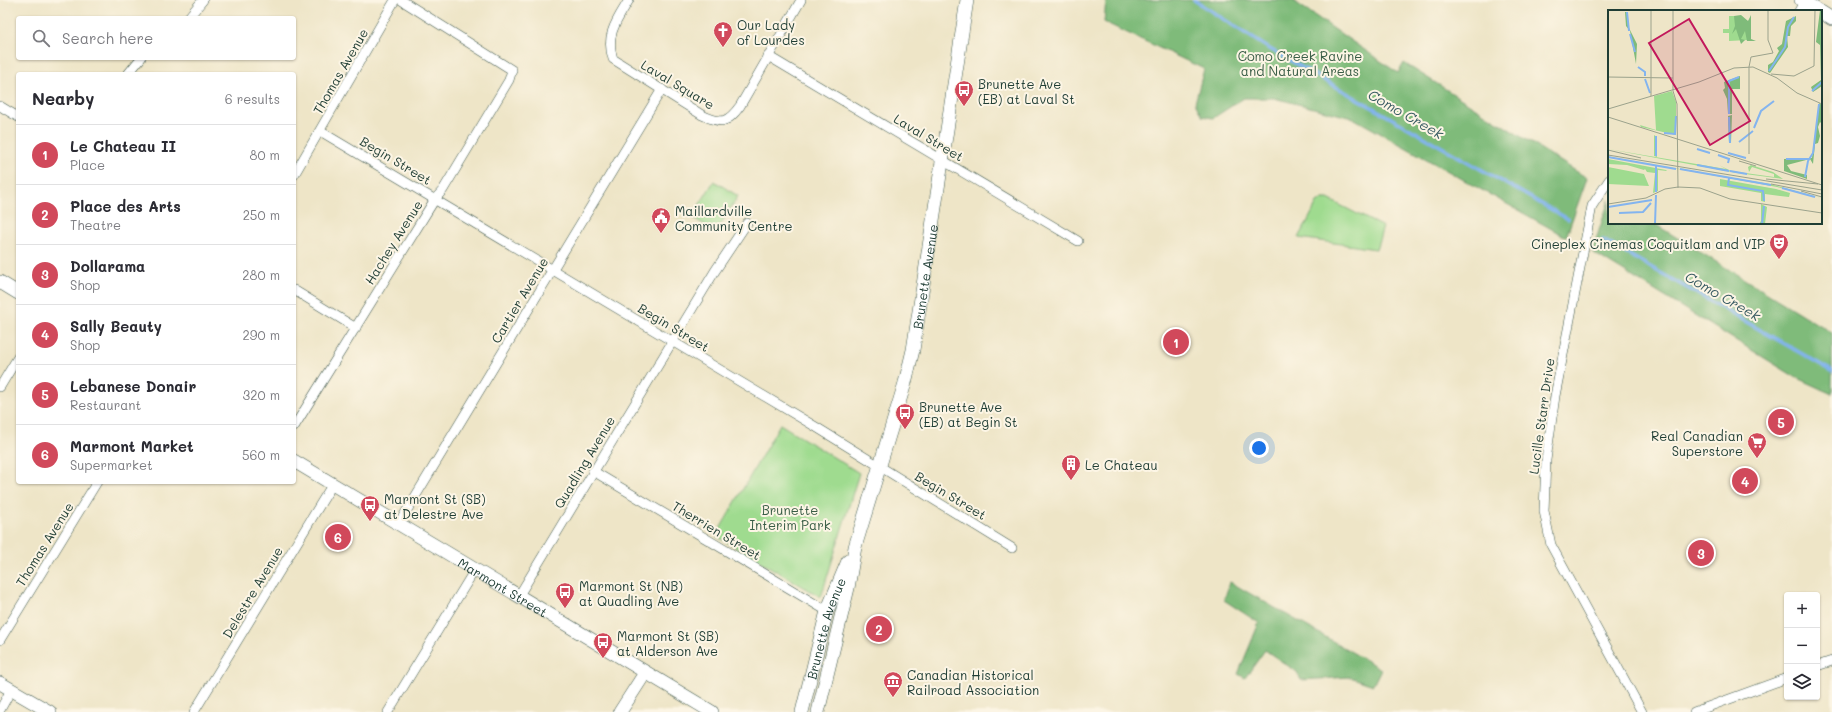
<!DOCTYPE html>
<html lang="en">
<head>
<meta charset="utf-8">
<style>
	:root { --surface:#fff; --page:#f2f2f3; --text:#2b2b33; --muted:#7c7c81; --line:#e1e1e2; --accent:#d1495b }
	body { margin:0; font-family:Mali,sans-serif; background:var(--page); color:var(--text) }
	.controls { position:absolute; right:12px; bottom:12px; display:grid; overflow:hidden; border-radius:4px; box-shadow:0 1px 3px #0004 }
	.controls button { width:36px; height:36px; display:grid; place-items:center; padding:0; border:0; border-bottom:1px solid var(--line); background:var(--surface); color:var(--text); font:20px sans-serif }
	.you { position:absolute; left:1259px; top:448px; width:14px; height:14px; margin:-10px; border:3px solid #fff; border-radius:50%; background:#1a73e8; box-shadow:0 0 0 6px #1a73e833 }
	.badge { display:grid; place-items:center; width:26px; height:26px; border-radius:50%; background:var(--accent); color:#fff; font-size:13px; font-weight:700 }
	.pin { position:absolute; translate:-50% -50%; border:2px solid #fff; box-shadow:0 1px 4px #0006 }
	.list { margin:0; padding:0; list-style:none }
	h2 { display:flex; justify-content:space-between; align-items:center; height:52px; margin:0; padding:0 16px; font-size:17px }
	h2 small { font-size:13px; font-weight:400; color:var(--muted) }
	.list li { display:grid; grid-template-columns:26px 1fr auto; gap:12px; align-items:center; box-sizing:border-box; height:60px; padding:0 16px; border-top:1px solid var(--line) }
	.list b { display:block; font-size:15px; white-space:nowrap }
	.list p { margin:0; font-size:13px; white-space:nowrap; color:var(--muted) }
	.list em { font-size:13px; font-style:normal; color:var(--muted) }
	.icon { flex:none; width:22px; height:22px; fill:none; stroke:currentColor; stroke-width:2; stroke-linecap:round; stroke-linejoin:round }
	.map { position:relative; flex:none; width:1832px; height:712px; overflow:hidden }
	.search { position:absolute; background:var(--surface); box-shadow:0 1px 3px #0004; left:16px; top:16px; width:280px; height:44px; display:flex; align-items:center; gap:10px; box-sizing:border-box; padding:0 14px; border-radius:4px; color:var(--muted); font-size:15px }
	.panel { position:absolute; background:var(--surface); box-shadow:0 1px 3px #0004; left:16px; top:72px; width:280px; height:412px; border-radius:4px }
	.map>svg:first-child { display:block }
	.green { fill:#9fdb8f; stroke:#5f8c62 }
	.forest { fill:#7fbb7a; stroke:#4f7c57 }
	.lines { fill:none; stroke-linecap:round; stroke-linejoin:round }
	.stream { stroke:#83b4ef; stroke-width:3.5 }
	.street-casing { stroke:#3e564a; stroke-width:10 }
	.secondary-casing { stroke:#3e564a; stroke-width:14 }
	.street { stroke:#fff; stroke-width:9 }
	.secondary { stroke:#fff; stroke-width:13 }
	.labels { text-anchor:middle; dominant-baseline:central; stroke-width:4; stroke-linejoin:round; paint-order:stroke }
	.poi-label { font-size:13px; fill:#1f3d34; stroke:#fcf5e5; text-anchor:start }
	.park-label { font-size:13px; fill:#395d46; stroke:#fcf5e5 }
	.street-label { font-size:13px; fill:#1f3d34; stroke:#fcf5e5 }
	.water-label { font-size:14px; font-style:italic; fill:#385b63; stroke:#fcf5e5 }
	.inset-river { fill:none; stroke:#83b4ef; stroke-width:2 }
	.inset-road { fill:none; stroke:#9ba28c; stroke-width:1 }
	.view { fill:#c2185b; fill-opacity:0.15; stroke:#c2185b; stroke-width:2 }
	.inset-edge { fill:none; stroke:#1f3d34; stroke-width:2 }
</style>
</head>
<body>
<div class="map">
<svg width="1832" height="712" viewBox="0 0 1832 712">
	<rect width="100%" height="100%" fill="#fcf5e5"/>
	<filter id="ink" filterUnits="userSpaceOnUse"><feTurbulence type="fractalNoise" baseFrequency=".025" numOctaves="2"/><feDisplacementMap in="SourceGraphic" scale="8" xChannelSelector="R" yChannelSelector="G"/><feConvolveMatrix kernelMatrix="1 2 1 2 8 2 1 2 1" color-interpolation-filters="sRGB"/></filter>
	<filter id="wash" filterUnits="userSpaceOnUse"><feTurbulence type="fractalNoise" baseFrequency=".012" numOctaves="4" result="noise"/><feDisplacementMap in="SourceGraphic" scale="16" xChannelSelector="R" yChannelSelector="G"/><feGaussianBlur stdDeviation="0.9" result="paint"/><feColorMatrix in="noise" values="0 0 0 0 0 0 0 0 0 0 0 0 0 0 0 0 0 1.4 0 .05"/><feComposite in="paint" operator="in"/></filter>
	<g filter="url(#wash)">
		<rect width="100%" height="100%" fill="#eee5c7"/>
		<g class="green">
			<path d="M714,181L738,196L716,232L692,217Z"/>
			<path d="M1323,199H1328L1383,227L1376,249L1299,238L1317,203Z"/>
			<path d="M780,424L859,473L821,597L716,536Z"/>
		</g>
		<g class="forest">
			<path d="M1106,0H1292L1398,73L1404,63L1587,178L1566,237L1353,118L1274,98H1244L1213,118L1202,116L1195,103L1204,69L1104,22Z"/>
			<path d="M1609,200V223H1653L1832,333V394L1797,378L1592,252Z"/>
			<path d="M1230,582L1381,669L1373,685L1350,677L1301,680L1297,672L1265,650L1245,678L1238,674L1259,623L1224,600Z"/>
		</g>
		<g class="lines">
			<g class="stream">
				<path d="M1194,0L1268,48L1568,219"/>
				<path d="M1603,240L1832,371"/>
			</g>
		</g>
	</g>
	<g filter="url(#ink)">
		<g class="lines">
			<defs>
				<g id="street">
					<path d="M629,0C617,20 605,35 613,59L702,115C721,124 727,124 740,106L801,0"/>
					<path d="M1799,11L1805,0"/>
					<path d="M188,18L203,0"/>
					<path d="M768,56L1078,241"/>
					<path d="M128,74L141,58"/>
					<path d="M0,106L18,117"/>
					<path d="M320,131L816,427L1012,548"/>
					<path d="M294,175L395,0"/>
					<path d="M1609,180L1592,206L1555,396L1546,460L1544,511L1551,545L1642,712"/>
					<path d="M294,290L356,328"/>
					<path d="M0,387L18,357"/>
					<path d="M294,427L435,199L443,190L509,80L512,70L401,0"/>
					<path d="M593,471L827,611"/>
					<path d="M398,525L662,89"/>
					<path d="M518,597L715,271L747,223"/>
					<path d="M0,640L97,482"/>
					<path d="M1817,666L1832,661"/>
					<path d="M0,710L11,690"/>
					<path d="M194,712L332,485"/>
					<path d="M388,712L474,571"/>
					<path d="M1694,712L1787,678"/>
				</g>
				<g id="secondary">
					<path d="M1801,0L1819,11"/>
					<path d="M1821,12L1832,19"/>
					<path d="M0,282L18,293"/>
					<path id="s1" d="M294,461L712,712"/>
					<path d="M0,683L50,712"/>
					<path d="M620,712L645,673"/>
					<path id="s2" d="M802,712L827,611L848,561"/>
					<path id="s3" d="M818,712L848,588L855,547L905,383L913,350L967,0"/>
				</g>
			</defs>
			<use href="#street" class="street-casing"/>
			<use href="#secondary" class="secondary-casing"/>
			<use href="#street" class="street"/>
			<use href="#secondary" class="secondary"/>
		</g>
	</g>
	<defs>
		<symbol id="church-pin" viewBox="-11 -11 22 30"><path d="M0 17L-7.5 6A9.5 9.5 0 1 1 7.5 6Z" fill="#d1495b" stroke="#fcf5e5"/><path d="M-1.2-6h2.4v3.5h3.3v2.4h-3.3V6h-2.4V-.1h-3.3v-2.4h3.3Z" fill="#fff"/></symbol>
		<symbol id="bus-pin" viewBox="-11 -11 22 30"><path d="M0 17L-7.5 6A9.5 9.5 0 1 1 7.5 6Z" fill="#d1495b" stroke="#fcf5e5"/><path d="M-5-6H5V4H4V6H2V4H-2V6H-4V4H-5ZM-3.5-4V0h7V-4ZM-3.5 1.2v1.5H-2V1.2ZM2 1.2v1.5H3.5V1.2Z" fill="#fff"/></symbol>
		<symbol id="civic-pin" viewBox="-11 -11 22 30"><path d="M0 17L-7.5 6A9.5 9.5 0 1 1 7.5 6Z" fill="#d1495b" stroke="#fcf5e5"/><path d="M-.6-6.5H3V-4.5H.6V-3L4-1V1h2V6H-6V1h2V-1L-.6-3ZM-1.2 2.5V6h2.4V2.5Z" fill="#fff"/></symbol>
		<symbol id="theatre-pin" viewBox="-11 -11 22 30"><path d="M0 17L-7.5 6A9.5 9.5 0 1 1 7.5 6Z" fill="#d1495b" stroke="#fcf5e5"/><path d="M-5-5.5Q0-4 5-5.5V0Q5 5 0 6Q-5 5-5 0ZM-3.3-2.5H-1v1.5H-3.3ZM1-2.5H3.3v1.5H1ZM-2.8 1Q0 5.5 2.8 1Z" fill="#fff"/></symbol>
		<symbol id="supermarket-pin" viewBox="-11 -11 22 30"><path d="M0 17L-7.5 6A9.5 9.5 0 1 1 7.5 6Z" fill="#d1495b" stroke="#fcf5e5"/><path d="M-6-5.5h2.5l.6 2H6L4.5 2H-2.5L-4.4-4H-6ZM-1.5 3.2a1.3 1.3 0 1 0 .1 0ZM3 3.2a1.3 1.3 0 1 0 .1 0Z" fill="#fff"/></symbol>
		<symbol id="building-pin" viewBox="-11 -11 22 30"><path d="M0 17L-7.5 6A9.5 9.5 0 1 1 7.5 6Z" fill="#d1495b" stroke="#fcf5e5"/><path d="M-4-6H4V6H1V3H-1V6H-4ZM-2.5-4.3h1.7v1.8h-1.7ZM.8-4.3h1.7v1.8H.8ZM-2.5-1h1.7V.8h-1.7ZM.8-1h1.7V.8H.8Z" fill="#fff"/></symbol>
		<symbol id="museum-pin" viewBox="-11 -11 22 30"><path d="M0 17L-7.5 6A9.5 9.5 0 1 1 7.5 6Z" fill="#d1495b" stroke="#fcf5e5"/><path d="M0-6L6-3V-2H-6V-3ZM-5-1h2V3h-2ZM-1-1h2V3h-2ZM3-1h2V3H3ZM-6 4H6V6H-6Z" fill="#fff"/></symbol>
	</defs>
	<g fill-rule="evenodd">
		<use href="#church-pin" x="712" y="20" width="22" height="30"/>
		<use href="#bus-pin" x="953" y="79" width="22" height="30"/>
		<use href="#civic-pin" x="650" y="206" width="22" height="30"/>
		<use href="#theatre-pin" x="1768" y="232" width="22" height="30"/>
		<use href="#bus-pin" x="894" y="402" width="22" height="30"/>
		<use href="#supermarket-pin" x="1746" y="431" width="22" height="30"/>
		<use href="#building-pin" x="1060" y="453" width="22" height="30"/>
		<use href="#bus-pin" x="359" y="494" width="22" height="30"/>
		<use href="#bus-pin" x="554" y="581" width="22" height="30"/>
		<use href="#bus-pin" x="592" y="631" width="22" height="30"/>
		<use href="#museum-pin" x="882" y="670" width="22" height="30"/>
	</g>
	<g class="labels">
		<g class="poi-label">
			<text x="737" y="24">Our Lady<tspan x="737" dy="15">of Lourdes</tspan></text>
			<text x="978" y="83">Brunette Ave<tspan x="978" dy="15">(EB) at Laval St</tspan></text>
			<text x="675" y="210">Maillardville<tspan x="675" dy="15">Community Centre</tspan></text>
			<text x="1765" y="243" text-anchor="end">Cineplex Cinemas Coquitlam and VIP</text>
			<text x="919" y="406">Brunette Ave<tspan x="919" dy="15">(EB) at Begin St</tspan></text>
			<text x="1743" y="435" text-anchor="end">Real Canadian<tspan x="1743" dy="15">Superstore</tspan></text>
			<text x="1085" y="464">Le Chateau</text>
			<text x="384" y="498">Marmont St (SB)<tspan x="384" dy="15">at Delestre Ave</tspan></text>
			<text x="579" y="585">Marmont St (NB)<tspan x="579" dy="15">at Quadling Ave</tspan></text>
			<text x="617" y="635">Marmont St (SB)<tspan x="617" dy="15">at Alderson Ave</tspan></text>
			<text x="907" y="674">Canadian Historical<tspan x="907" dy="15">Railroad Association</tspan></text>
		</g>
		<g class="park-label">
			<text x="1300" y="55">Como Creek Ravine<tspan x="1300" dy="15">and Natural Areas</tspan></text>
			<text x="790" y="509">Brunette<tspan x="790" dy="15">Interim Park</tspan></text>
		</g>
		<g class="street-label">
			<text transform="translate(340 71) rotate(-60)">Thomas Avenue</text>
			<text transform="translate(678 84) rotate(31)">Laval Square</text>
			<text transform="translate(929 137) rotate(31)">Laval Street</text>
			<text transform="translate(396 160) rotate(31)">Begin Street</text>
			<text transform="translate(393 242) rotate(-58)">Hachey Avenue</text>
			<text stroke="none"><textPath href="#s3" startOffset="449">Brunette Avenue</textPath></text>
			<text transform="translate(519 300) rotate(-59)">Cartier Avenue</text>
			<text transform="translate(674 327) rotate(31)">Begin Street</text>
			<text transform="translate(1541 416) rotate(-82)">Lucille Starr Drive</text>
			<text transform="translate(584 462) rotate(-59)">Quadling Avenue</text>
			<text transform="translate(951 495) rotate(31)">Begin Street</text>
			<text transform="translate(717 530) rotate(31)">Therrien Street</text>
			<text transform="translate(44 544) rotate(-58)">Thomas Avenue</text>
			<text stroke="none"><textPath href="#s1" startOffset="244">Marmont Street</textPath></text>
			<text transform="translate(252 592) rotate(-59)">Delestre Avenue</text>
			<text stroke="none"><textPath href="#s2" startOffset="87">Brunette Avenue</textPath></text>
		</g>
		<g class="water-label">
			<text transform="translate(1406 114) rotate(30)">Como Creek</text>
			<text transform="translate(1723 296) rotate(30)">Como Creek</text>
		</g>
	</g>
	<g transform="translate(1608 10)">
		<rect width="214" height="214" fill="#eee5c7"/>
		<path d="M121,6H134V9L140,11V30L121,31V23H115V19H121ZM64,81L68,92V125L33,117L32,115L48,120L46,86ZM46,125L49,127V147L46,146ZM0,139L118,159L111,155L123,161L166,167V164L144,157L141,162L140,157L143,155L165,162L175,169L129,163ZM0,149L58,160L59,161L50,160V181L45,183L47,163L39,162L37,159L36,160L19,155L0,154ZM48,155L162,174L214,188L169,177ZM0,157L36,164L41,176L0,174ZM112,169L168,179L182,183L181,187L157,184V192L153,191V183L112,176ZM153,194L159,197L157,214H151L153,211Z" fill="#9fdb8f"/>
		<path d="M212,0H214V76L205,82L203,77L213,70L212,35L208,32ZM17,2H19L20,16L29,34L28,54L22,21L18,16ZM133,5L140,11L143,5V29L148,31H139L137,21L133,29L137,30L133,34L128,19L124,24L127,16L126,6ZM188,6V11L183,16L182,26H179L180,37L162,63L160,62V55L165,52L171,41L169,38L174,34L178,11ZM132,66V79H124V104H120L119,89L115,80L117,78L116,72ZM211,93L214,95V114L212,112L210,117L212,126L210,133L207,134L205,154L202,149L179,155L183,161L199,165V169L176,161V149L204,148ZM124,105L123,133H121L120,106Z" fill="#7fbb7a"/>
		<path class="inset-river" d="M19,2L21,21M22,24L27,42M30,57L37,62V66M161,61L177,37L180,17L186,7M37,69L42,83M204,81L214,72M121,104V71L131,67M121,107L122,133M146,118L153,101L166,91M56,123L67,124L68,106M48,126V146M131,132L145,121M89,139L102,143M120,143L138,148M110,145L121,149L120,153M0,147L68,159M178,149H201M89,155L121,161M72,159L163,175M122,161L139,164M197,167L200,151L205,143L211,94M121,168L120,175L155,181L156,191M174,178L207,187M48,182V155M0,197L44,190M11,203L35,202L43,193M47,214L48,185M154,214L156,196"/>
		<path class="inset-road" d="M43,0V86M65,0V81L69,94L70,178M141,57L143,47L165,43L160,30V0M163,64L186,66L206,56L207,0M0,67L65,68M0,99L91,72L126,58L145,57L169,68L189,83L214,94M0,107L214,175M0,140L33,148M141,144V57M0,145L214,180M131,151L148,156M158,169L210,174M163,174L214,184M70,177L92,178L122,189L214,203M193,181L214,187M0,194L38,188L57,179L70,177"/>
		<path class="view" d="M81,9L142,111L102,135L41,33Z"/>
		<rect width="214" height="214" class="inset-edge"/>
	</g>
</svg>
<div class="controls">
<button>+</button>
<button>−</button>
<button><svg class="icon" aria-label="layers" viewBox="0 0 24 24"><path d="M12 4l9 5-9 5-9-5zM3 14l9 5 9-5"/></svg></button>
</div>
<div class="you"></div>
<div class="pin badge" style="left:1176px;top:342px">1</div>
<div class="pin badge" style="left:879px;top:629px">2</div>
<div class="pin badge" style="left:1701px;top:553px">3</div>
<div class="pin badge" style="left:1745px;top:481px">4</div>
<div class="pin badge" style="left:1781px;top:422px">5</div>
<div class="pin badge" style="left:338px;top:537px">6</div>
<div class="search"><svg class="icon" aria-label="search" viewBox="0 0 24 24"><circle cx="10" cy="10" r="6"/><path d="M15 15l6 6"/></svg>Search here</div>
<section class="panel">
<h2>Nearby<small>6 results</small></h2>
<ul class="list">
<li><span class="badge">1</span><div><b>Le Chateau II</b><p>Place</p></div><em>80 m</em></li>
<li><span class="badge">2</span><div><b>Place des Arts</b><p>Theatre</p></div><em>250 m</em></li>
<li><span class="badge">3</span><div><b>Dollarama</b><p>Shop</p></div><em>280 m</em></li>
<li><span class="badge">4</span><div><b>Sally Beauty</b><p>Shop</p></div><em>290 m</em></li>
<li><span class="badge">5</span><div><b>Lebanese Donair</b><p>Restaurant</p></div><em>320 m</em></li>
<li><span class="badge">6</span><div><b>Marmont Market</b><p>Supermarket</p></div><em>560 m</em></li>
</ul>
</section>
</div>
</body>
</html>
